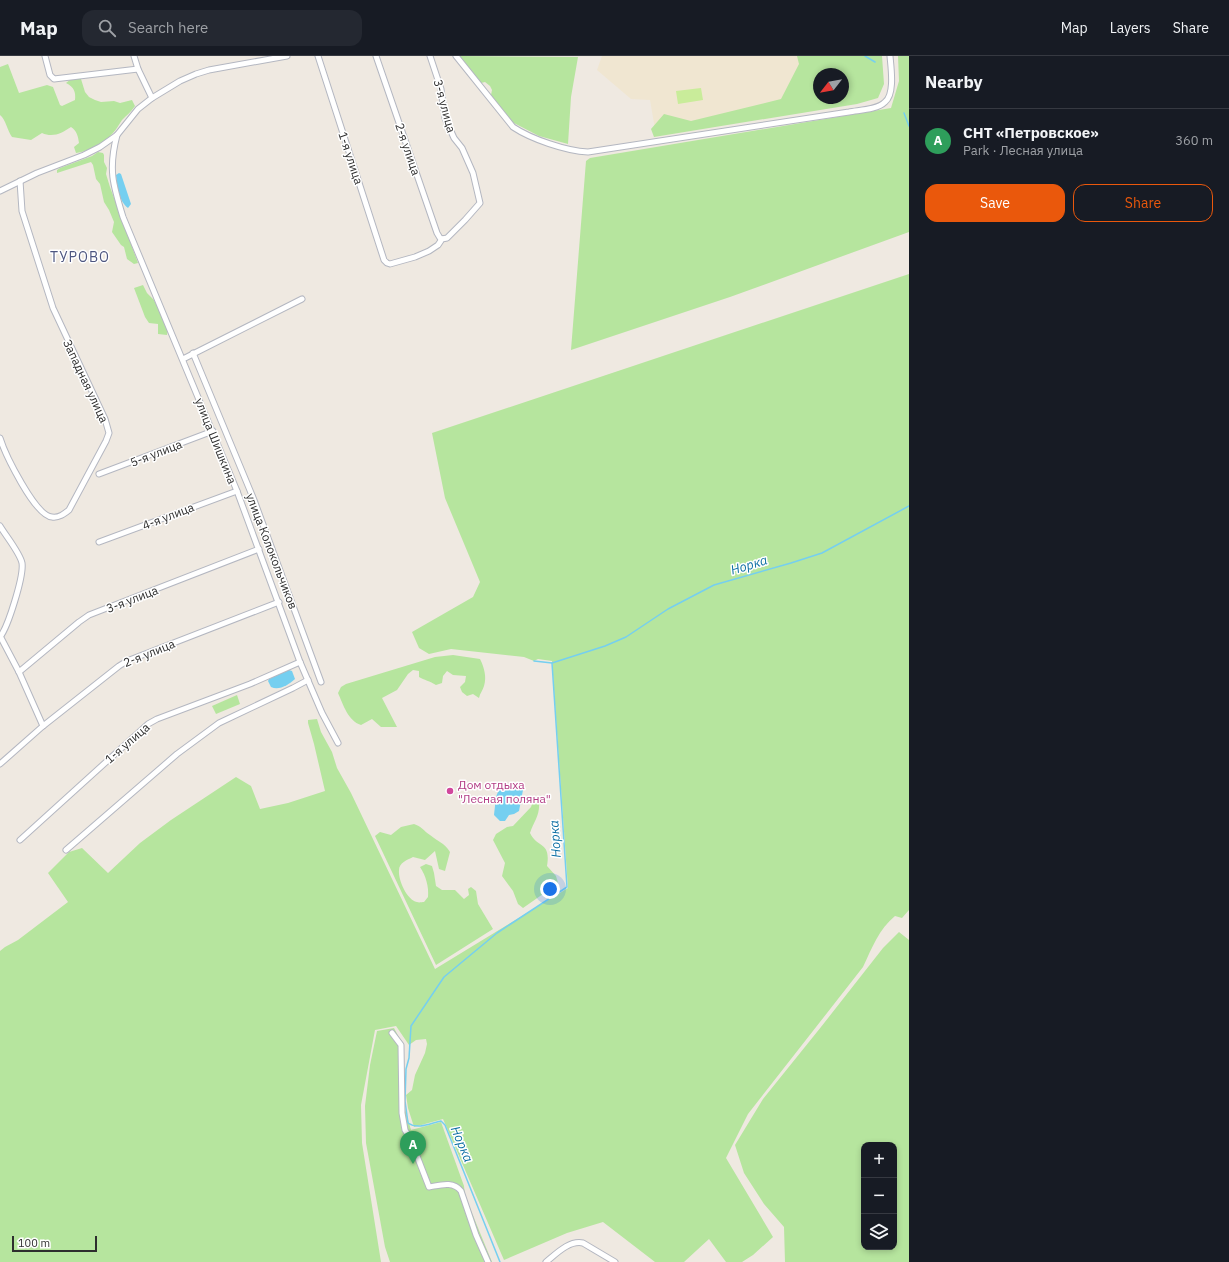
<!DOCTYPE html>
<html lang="en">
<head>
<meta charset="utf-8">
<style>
	:root { --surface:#171b24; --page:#242831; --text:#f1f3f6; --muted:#9ea1a6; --line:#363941; --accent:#ea580c }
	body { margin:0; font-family:"IBM Plex Sans",sans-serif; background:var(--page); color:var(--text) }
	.controls { position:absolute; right:12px; bottom:12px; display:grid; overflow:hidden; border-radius:8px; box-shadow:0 2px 6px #0003 }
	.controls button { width:36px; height:36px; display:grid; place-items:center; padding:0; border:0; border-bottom:1px solid var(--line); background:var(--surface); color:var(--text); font:20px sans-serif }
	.compass { position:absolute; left:813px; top:12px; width:36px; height:36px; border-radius:50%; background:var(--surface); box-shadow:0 2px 6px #0003; rotate:239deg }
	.scale { position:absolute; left:12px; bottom:10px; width:85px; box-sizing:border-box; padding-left:4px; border:2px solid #2e2e2e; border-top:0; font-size:11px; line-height:14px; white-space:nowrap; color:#2e2e2e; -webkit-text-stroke:3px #fff; paint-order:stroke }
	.you { position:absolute; left:550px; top:833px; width:14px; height:14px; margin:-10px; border:3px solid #fff; border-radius:50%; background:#1a73e8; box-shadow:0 0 0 6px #1a73e833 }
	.badge { display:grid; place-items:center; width:26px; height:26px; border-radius:50%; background:var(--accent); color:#fff; font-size:13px; font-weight:700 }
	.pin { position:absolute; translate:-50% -33px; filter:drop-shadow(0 1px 2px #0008) }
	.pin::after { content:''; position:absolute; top:21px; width:14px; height:12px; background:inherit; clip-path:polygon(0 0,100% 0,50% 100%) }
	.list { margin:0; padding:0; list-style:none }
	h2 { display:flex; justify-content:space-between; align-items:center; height:52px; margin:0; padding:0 16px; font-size:17px }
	h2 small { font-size:13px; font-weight:400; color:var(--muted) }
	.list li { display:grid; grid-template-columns:26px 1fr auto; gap:12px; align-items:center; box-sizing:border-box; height:64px; padding:0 16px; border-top:1px solid var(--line) }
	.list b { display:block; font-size:15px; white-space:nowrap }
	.list p { margin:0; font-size:13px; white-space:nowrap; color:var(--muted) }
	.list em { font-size:13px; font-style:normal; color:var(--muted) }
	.actions { display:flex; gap:8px; padding:12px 16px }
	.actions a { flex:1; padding:9px 0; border:1px solid var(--accent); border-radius:12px; text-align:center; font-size:14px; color:var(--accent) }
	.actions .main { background:var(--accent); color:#fff }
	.icon { flex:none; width:22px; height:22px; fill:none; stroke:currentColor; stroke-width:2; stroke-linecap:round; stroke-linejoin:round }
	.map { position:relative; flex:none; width:909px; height:1206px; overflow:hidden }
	header { display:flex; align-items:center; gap:24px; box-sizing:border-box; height:56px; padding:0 20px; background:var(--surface); border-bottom:1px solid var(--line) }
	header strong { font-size:19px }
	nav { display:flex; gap:22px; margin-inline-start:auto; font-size:14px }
	.search { width:280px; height:36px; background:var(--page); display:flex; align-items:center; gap:10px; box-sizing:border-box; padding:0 14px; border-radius:12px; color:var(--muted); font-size:15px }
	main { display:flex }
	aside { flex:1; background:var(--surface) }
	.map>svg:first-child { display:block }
	.education { fill:#f0e6d1 }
	.green { fill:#b6e59e; fill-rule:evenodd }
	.pitch { fill:#c9ec9a }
	.water { fill:#75cff0 }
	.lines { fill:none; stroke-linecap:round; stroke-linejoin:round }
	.stream { stroke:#75cff0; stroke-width:1.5 }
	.minor-casing { stroke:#b4b7c1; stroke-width:7 }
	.minor { stroke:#fff; stroke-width:5 }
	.hotel-dot { fill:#d1479c; stroke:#fff; stroke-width:1.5 }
	.labels { text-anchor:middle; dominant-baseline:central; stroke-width:3; stroke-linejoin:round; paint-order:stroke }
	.street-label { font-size:12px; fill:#2e2e2e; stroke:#fff }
	.hotel-label { font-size:12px; fill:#b23c85; stroke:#fff; text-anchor:start }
	.water-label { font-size:13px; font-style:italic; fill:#0d6fa3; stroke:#fff }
	.quarter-label { font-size:14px; letter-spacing:1px; fill:#4d5680; stroke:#fff }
</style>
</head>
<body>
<header>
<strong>Map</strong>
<div class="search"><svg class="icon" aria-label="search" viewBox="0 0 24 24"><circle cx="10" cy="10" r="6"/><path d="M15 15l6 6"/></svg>Search here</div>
<nav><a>Map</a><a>Layers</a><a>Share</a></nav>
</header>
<main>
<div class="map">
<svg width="909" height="1206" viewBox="0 0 909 1206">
	<rect width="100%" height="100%" fill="#efe9e1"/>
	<path class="education" d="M602,0H817L791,55L656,79L650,44L631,43L597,14Z"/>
	<g class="green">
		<path d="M459,0L578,1L571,41L568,88L539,80L512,66L491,39L492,34L490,30L485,26L481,27Z"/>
		<path d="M797,0H882L884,28L878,42L857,48L654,81L651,73L664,58L691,65L781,43L799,8ZM819,18H843V42H819Z"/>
		<path d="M898,0H909V176L730,241L571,294L586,105L590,102L891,52L899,25Z"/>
		<path d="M8,8L19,37L47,29L53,31L60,49L62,50L75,44C76,36 74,31 66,27L71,23H81L85,36L89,41L95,44L101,46L114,45L120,47L132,44L135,50C131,56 127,59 122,64C119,68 117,73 113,77C103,88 91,95 76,97L74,91L79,87C78,80 77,75 71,71C62,77 53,82 42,77L31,84L12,81C7,74 6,64 0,59V11Z"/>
		<path d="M98,96L103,97L104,99V106L107,112L106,118L110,131L138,207L134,208L127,203L124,191L121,189L112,176L114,166L109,154L104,146L100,128L96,123L93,109L91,106L57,117V114L60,112L92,100Z"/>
		<path d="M909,218V854L902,862L895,860C879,873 872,892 863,911L748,1058L726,1102L773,1181L753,1199L742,1206H726L709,1183L684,1206H655L603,1166L567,1177L504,1204L443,1063L414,1071L408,1052L406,1039L412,1034L415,1019L425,997L427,988L426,983L416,984L409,989L396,970L375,974L361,1049L362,1087L381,1206H0V895L5,891L18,884L68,846L48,817L69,796L82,792L108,817L140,787L171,764L236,721L251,730L260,753L288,747L325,735L314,688L308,667V664L317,663L321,676L332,696L337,712L351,737L435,913L568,832L552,605L538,603L534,605L524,601L451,593L429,598L419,592L412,576L473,541L480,526L445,442L432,377Z"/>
		<path d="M143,229L147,237L154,244L168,273L167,279L158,278V268L149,267L145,261L134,232Z"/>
		<path d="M453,599L480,603C484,611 487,621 484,630C483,634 480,637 479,642L473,638L467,640L462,636L460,631L465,626L466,620L453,619L447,615L443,620L442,627L436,629C430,625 424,624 419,621V615L413,614L408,618L397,634L382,642L397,671H381L372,663L361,669C348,665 343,648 338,637L341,631L346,628L435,601Z"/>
		<path d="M237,639L240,648L216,658L212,650Z"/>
		<path d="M534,742L539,746C540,760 534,765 530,777C538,793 551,785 547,810L556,820L558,827L555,832L543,838L523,852L518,848L513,835L502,820L505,807L493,784L496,778L507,771L513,770L531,751Z"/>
		<path d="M414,768C421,770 424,775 430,779C437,785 445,787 450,796L445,815L439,813L435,795L425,804L413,801C407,804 399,807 399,814C398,824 407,844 417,846C419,847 422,846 424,846L428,841C429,831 426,820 420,811L426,808L432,810L434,817L436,830L442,834H455L464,843L469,839L468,833L471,831L476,835L478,848L493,873L436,909L375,780L380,776L391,779L401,771Z"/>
		<path d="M899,876L909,884V1206H785L784,1171L764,1148L744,1117L735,1089L763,1043L821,971L883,892ZM864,1089H894V1191H864Z"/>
		<path d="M394,972L403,989L405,1053L411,1074L441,1066L464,1130L465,1140L492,1206H390L385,1191L366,1087L365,1050L370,1009L377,975Z"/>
	</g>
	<path class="pitch" d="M701,32L703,44L678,48L676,35Z"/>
	<g class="water">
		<path d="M119,117L121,118L131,148L128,152C119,146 117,129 116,119Z"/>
		<path d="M289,614L292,615L295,623C288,629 279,635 271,631L268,625L269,623Z"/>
		<path d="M514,729L523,734L519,755L514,758L509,759L505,765H500L494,759C497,740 493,731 514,729Z"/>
	</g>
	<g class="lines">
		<g class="stream">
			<path d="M865,0L875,6"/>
			<path d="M904,57L909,70"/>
			<path d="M534,605L552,607"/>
			<path d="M500,1206L445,1069L441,1065C431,1067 418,1074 408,1067L405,1045L406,1013L409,1002L411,970L444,921L497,877L567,831L552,607L605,590L626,581L668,553L714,529L791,507L822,497L909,450"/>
		</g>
		<defs>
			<g id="minor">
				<path d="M45,0L50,19L54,23L138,13"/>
				<path d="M134,0L138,13L152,42"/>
				<path d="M318,0L384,204L387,207L390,208L415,201L429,195L438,189L442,183L447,182L465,164L480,147L473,117L462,92L454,82L445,62L441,33L430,0"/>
				<path d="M376,0L437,177L440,182L442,183"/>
				<path d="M456,0L513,71C531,83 566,95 588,96L849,56C859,54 877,54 885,46C895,38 891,12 890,0"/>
				<path d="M117,79C108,113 113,129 123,161L237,435L300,606L322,657L338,687"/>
				<path d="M0,135L37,117L84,99L100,91L117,79L138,53L152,42L180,25L196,18L209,14L287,0"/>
				<path d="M193,297L254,444L321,626"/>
				<path d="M183,303L302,243"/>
				<path d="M0,382C5,398 35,460 52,461C59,462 64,458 69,454L106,385L109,377L105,363L53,252L22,155L20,125"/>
				<path d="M99,418L213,375"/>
				<path d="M0,470C6,480 20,497 22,507C24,520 8,571 0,581"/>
				<path d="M99,486L237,435"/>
				<path d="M0,580L19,616L43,670"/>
				<path d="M19,616L79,566L89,559L259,493"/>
				<path d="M0,708L43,670L119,610L127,605L279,546"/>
				<path d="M20,784L148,668L157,663L250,628L300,606"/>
				<path d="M66,794L177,698L219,667L293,632L308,624"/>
				<path d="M392,977L401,989L402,1057L405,1074L410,1082L429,1131C441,1129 453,1125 461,1135L476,1179L488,1206"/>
				<path d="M546,1206C556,1198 569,1184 583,1187L615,1206"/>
			</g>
		</defs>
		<use href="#minor" class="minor-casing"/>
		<use href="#minor" class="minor"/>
	</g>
	<circle class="hotel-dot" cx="450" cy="735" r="4"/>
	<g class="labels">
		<g class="street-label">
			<text transform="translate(445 50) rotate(75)">3-я улица</text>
			<text transform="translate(408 93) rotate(71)">2-я улица</text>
			<text transform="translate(351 102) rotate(72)">1-я улица</text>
			<text transform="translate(86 325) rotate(65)">Западная улица</text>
			<text transform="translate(216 385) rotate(68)">улица Шишкина</text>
			<text transform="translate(156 397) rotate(-21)">5-я улица</text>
			<text transform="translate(168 460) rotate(-21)">4-я улица</text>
			<text transform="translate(272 495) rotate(69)">улица Колокольчиков</text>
			<text transform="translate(132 543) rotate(-21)">3-я улица</text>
			<text transform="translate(149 597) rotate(-22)">2-я улица</text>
			<text transform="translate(127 687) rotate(-41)">1-я улица</text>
		</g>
		<g class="hotel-label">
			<text x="458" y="728">Дом отдыха<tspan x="458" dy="14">"Лесная поляна"</tspan></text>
		</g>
		<g class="water-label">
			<text transform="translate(749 509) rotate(-17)">Норка</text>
			<text transform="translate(555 783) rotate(-94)">Норка</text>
			<text transform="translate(462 1088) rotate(67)">Норка</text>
		</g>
		<g class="quarter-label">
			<text x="80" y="201">ТУРОВО</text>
		</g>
	</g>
</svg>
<div class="controls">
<button>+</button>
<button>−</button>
<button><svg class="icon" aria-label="layers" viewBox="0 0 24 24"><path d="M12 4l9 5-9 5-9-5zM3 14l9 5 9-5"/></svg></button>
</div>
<svg class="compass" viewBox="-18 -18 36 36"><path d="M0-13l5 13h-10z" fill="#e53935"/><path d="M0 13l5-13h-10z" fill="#9ea1a6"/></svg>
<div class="scale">100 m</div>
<div class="you"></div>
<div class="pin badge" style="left:413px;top:1108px;background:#2e9e5b">A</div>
</div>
<aside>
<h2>Nearby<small></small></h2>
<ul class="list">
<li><span class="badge" style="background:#2e9e5b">A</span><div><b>СНТ «Петровское»</b><p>Park · Лесная улица</p></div><em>360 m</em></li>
</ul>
<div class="actions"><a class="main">Save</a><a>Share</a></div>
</aside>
</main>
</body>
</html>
